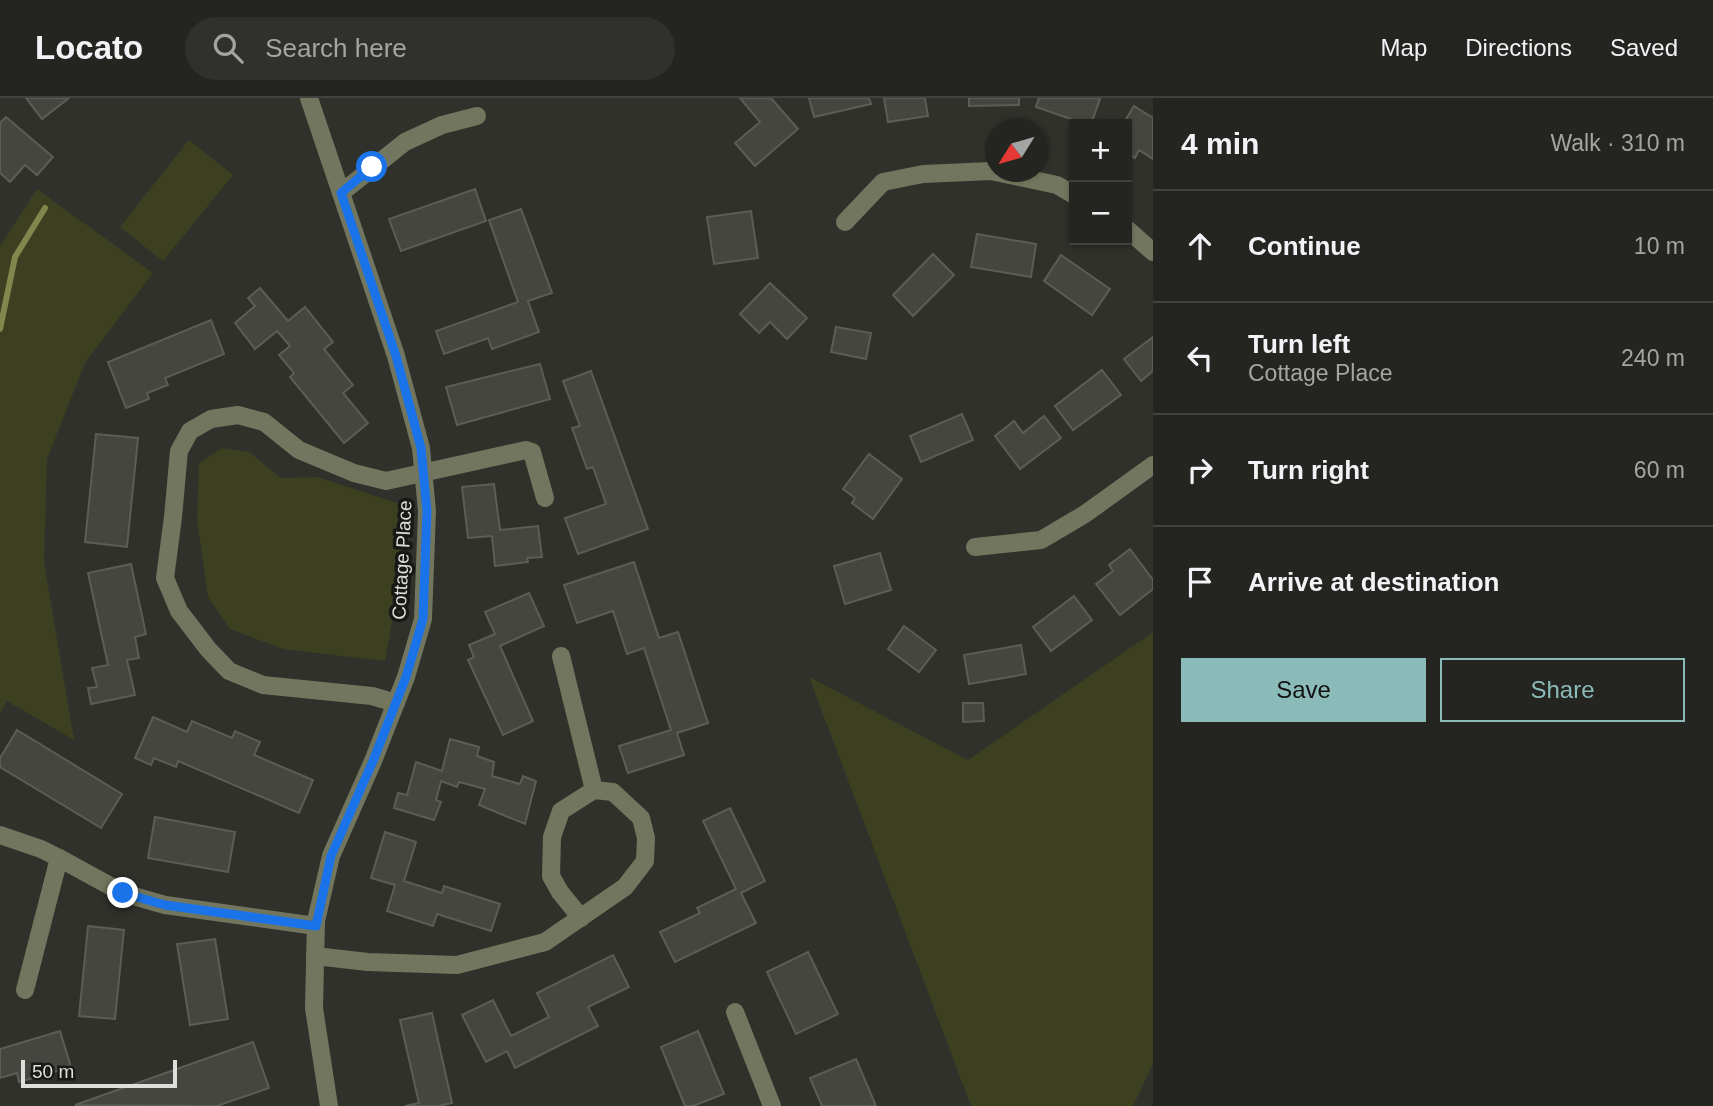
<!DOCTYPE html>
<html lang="en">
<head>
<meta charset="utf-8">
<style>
	:root { --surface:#242520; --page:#30312d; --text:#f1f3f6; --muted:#a3a5a5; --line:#41423e; --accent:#8bbbb9 }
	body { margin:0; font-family:Arial,sans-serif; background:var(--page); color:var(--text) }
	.controls { position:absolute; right:21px; top:21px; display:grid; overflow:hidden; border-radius:0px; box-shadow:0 2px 5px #0004 }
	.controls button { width:63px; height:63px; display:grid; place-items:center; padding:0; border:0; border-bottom:2px solid var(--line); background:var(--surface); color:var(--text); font:35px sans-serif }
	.compass { position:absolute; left:985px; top:21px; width:63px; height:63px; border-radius:50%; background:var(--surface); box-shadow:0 2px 5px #0004; rotate:233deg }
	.scale { position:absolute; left:21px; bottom:18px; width:156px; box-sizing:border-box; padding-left:7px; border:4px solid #dededb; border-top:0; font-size:19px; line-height:24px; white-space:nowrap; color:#dededb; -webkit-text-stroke:5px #181916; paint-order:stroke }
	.stop { position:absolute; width:21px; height:21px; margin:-16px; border:5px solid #1a73e8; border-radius:50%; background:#fff }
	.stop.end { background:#1a73e8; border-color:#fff; box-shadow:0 2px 7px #0008 }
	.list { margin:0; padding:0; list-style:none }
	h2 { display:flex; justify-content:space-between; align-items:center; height:91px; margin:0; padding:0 28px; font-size:30px }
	h2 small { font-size:23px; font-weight:400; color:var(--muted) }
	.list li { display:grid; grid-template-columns:46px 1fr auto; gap:21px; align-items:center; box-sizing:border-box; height:112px; padding:0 28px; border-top:2px solid var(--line) }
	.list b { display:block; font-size:26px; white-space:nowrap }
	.list p { margin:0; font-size:23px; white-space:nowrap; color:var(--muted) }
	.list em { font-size:23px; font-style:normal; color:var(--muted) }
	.actions { display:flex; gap:14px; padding:21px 28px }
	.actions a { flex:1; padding:16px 0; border:2px solid var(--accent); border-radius:0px; text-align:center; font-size:24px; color:var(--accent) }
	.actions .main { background:var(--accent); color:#111 }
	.icon { flex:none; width:38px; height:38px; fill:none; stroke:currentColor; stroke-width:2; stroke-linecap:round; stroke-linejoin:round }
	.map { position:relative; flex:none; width:1153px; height:1008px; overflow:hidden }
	header { display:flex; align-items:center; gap:42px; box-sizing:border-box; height:98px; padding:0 35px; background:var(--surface); border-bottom:2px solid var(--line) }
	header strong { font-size:33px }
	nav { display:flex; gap:38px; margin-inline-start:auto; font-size:24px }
	.search { width:490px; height:63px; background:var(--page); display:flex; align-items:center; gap:18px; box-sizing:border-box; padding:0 24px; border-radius:38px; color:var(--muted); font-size:26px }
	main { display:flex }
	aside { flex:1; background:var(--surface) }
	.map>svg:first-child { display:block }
	.green { fill:#3c4020 }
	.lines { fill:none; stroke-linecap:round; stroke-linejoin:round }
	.stream { stroke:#80874d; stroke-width:6 }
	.building { fill:#454640; stroke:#5c5d56; stroke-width:2 }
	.minor { stroke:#73765e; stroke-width:18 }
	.route { stroke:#1a73e8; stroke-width:9 }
	.labels { text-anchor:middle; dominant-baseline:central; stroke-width:7; stroke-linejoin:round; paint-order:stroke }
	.street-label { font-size:19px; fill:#dededb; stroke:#181916 }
</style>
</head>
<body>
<header>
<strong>Locato</strong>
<div class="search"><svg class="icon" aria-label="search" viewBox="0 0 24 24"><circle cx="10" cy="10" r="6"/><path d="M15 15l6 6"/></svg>Search here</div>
<nav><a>Map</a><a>Directions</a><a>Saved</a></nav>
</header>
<main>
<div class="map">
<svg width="1153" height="1008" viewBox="0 0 1153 1008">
	<rect width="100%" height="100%" fill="#30312b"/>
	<g class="green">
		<path d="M189,42L233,77L163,163L120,129Z"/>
		<path d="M37,91L153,175L85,265L47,361L44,464L74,642L7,603L0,616V148Z"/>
		<path d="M222,350L249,354L281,380L317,379L400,406C403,460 395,510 385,563L283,551L230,531L208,499L197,422L199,365Z"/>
		<path d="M1153,534V966L1133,1008H971L809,579L968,662Z"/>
	</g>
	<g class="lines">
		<path class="stream" d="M0,231L15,159L45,110"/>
	</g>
	<g class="building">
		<path d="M26,0H69L42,21Z"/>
		<path d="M740,0H771L798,31L755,68L735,45L760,24Z"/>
		<path d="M809,0H869L871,6L814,19Z"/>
		<path d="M884,0H925L928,18L888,24Z"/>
		<path d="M969,0H1019V7L969,8Z"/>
		<path d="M1039,0H1097L1100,1L1091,26H1085L1036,9Z"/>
		<path d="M1134,8L1153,20V61L1139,52L1135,60L1127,55V26H1123Z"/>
		<path d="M6,19L53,59L37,77L25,67L10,84L0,75V25Z"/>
		<path d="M475,91L486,123L401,153L389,121Z"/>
		<path d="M521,111L552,195L528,203L539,234L492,251L488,240L444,256L436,233L518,204L489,122Z"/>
		<path d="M751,113L758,160L714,166L707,119Z"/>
		<path d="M977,136L1036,146L1031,179L971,169Z"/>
		<path d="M933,156L954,177L913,218L893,197Z"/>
		<path d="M1061,157L1110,191L1092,217L1044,183Z"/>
		<path d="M770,185L807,220L787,241L770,224L759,235L740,216Z"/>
		<path d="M260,190L288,223L305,209L333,244L324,251L353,287L343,295L368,325L344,345L290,279L294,275L279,257L290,248L277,233L255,251L235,225L255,208L248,200Z"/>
		<path d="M211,222L224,256L165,280L168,287L147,295L149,301L126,310L108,264Z"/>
		<path d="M836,229L871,235L866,261L831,254Z"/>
		<path d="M1153,239V273L1141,283L1124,261Z"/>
		<path d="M540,266L550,301L457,327L446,289Z"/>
		<path d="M1102,272L1121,297L1073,332L1055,308Z"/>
		<path d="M591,273L648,431L578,456L565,420L606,406L593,369L587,371L572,330L580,328L563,283Z"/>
		<path d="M962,316L973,342L921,364L910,338Z"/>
		<path d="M1044,318L1061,340L1020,371L995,338L1014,323L1023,335Z"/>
		<path d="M96,336L138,340L127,449L85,444Z"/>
		<path d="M869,356L902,381L873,421L852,405L855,400L843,391Z"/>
		<path d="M494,386L500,432L538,428L542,459L527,460L528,464L495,468L492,438L468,440L462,389Z"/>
		<path d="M1130,451L1153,482V491L1120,517L1096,486L1113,473L1109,467Z"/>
		<path d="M880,455L891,492L845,506L834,468Z"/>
		<path d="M634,464L659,540L678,534L708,625L677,635L684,657L628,675L619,648L671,632L644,550L627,556L613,513L577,525L564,487Z"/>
		<path d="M131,466L146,536L135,539L139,560L127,562L135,597L91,606L88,590L97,589L92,570L108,567L88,475Z"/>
		<path d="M529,495L544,528L500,548L533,623L503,637L468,562L474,559L469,547L495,536L485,514Z"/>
		<path d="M1074,498L1092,522L1051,553L1033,529Z"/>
		<path d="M904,528L936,552L919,574L888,551Z"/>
		<path d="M1021,547L1026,576L969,586L964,557Z"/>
		<path d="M963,605H983L984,623L963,624Z"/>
		<path d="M153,619L187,634L192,623L232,640L235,633L260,644L254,657L313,682L299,715L178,663L176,669L154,660L151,667L135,660Z"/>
		<path d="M17,632L122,696L101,730L0,669V660Z"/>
		<path d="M450,641L479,649L477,658L494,664L492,678L520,686L523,678L536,683L525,726L479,707L485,691L459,684L457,689L441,683L436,702L441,704L434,722L394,710L398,695L407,697L416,664L442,673Z"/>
		<path d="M730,710L765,783L741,795L756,825L675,864L660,834L700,815L697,810L736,791L703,723Z"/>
		<path d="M155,719L235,734L228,774L148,760Z"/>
		<path d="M385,734L416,744L404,783L442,795L444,788L500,806L491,833L437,816L433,828L387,813L395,787L371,780Z"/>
		<path d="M88,828L124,832L115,921L79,918Z"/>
		<path d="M215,841L228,921L190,927L177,846Z"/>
		<path d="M808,854L838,916L796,936L767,874Z"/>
		<path d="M613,857L629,889L588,909L598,928L515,970L507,953L486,964L462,917L493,902L511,938L549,919L537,895Z"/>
		<path d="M432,915L452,1005L438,1008H405L419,1005L400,922Z"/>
		<path d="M60,933L71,969L19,984L17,975L0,980V951Z"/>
		<path d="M698,933L724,996L693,1008H685L661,949Z"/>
		<path d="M253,944L269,990L217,1008L75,1007Z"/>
		<path d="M856,961L876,1008H822L810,980Z"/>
	</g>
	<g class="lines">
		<g class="minor">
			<path d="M309,0L396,258L421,350L427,413L423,521L406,579L373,663L331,758L316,823L314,910L329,1008"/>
			<path d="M341,95L405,44L442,27L477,18"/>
			<path d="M845,124L883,84L923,76L991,73L1057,87L1074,97"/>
			<path d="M1127,131L1153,154"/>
			<path d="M975,449L1041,442L1085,416L1153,367"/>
			<path d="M396,605L372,598L263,587L229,573L208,551L179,513L165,480L173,419L179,353L190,333L211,321L238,317L264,324L299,352L354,375L386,383L526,352L532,354L545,400"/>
			<path d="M0,737L41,751L59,760"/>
			<path d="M581,820L560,794L551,778L552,739L561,713L594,692"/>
			<path d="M315,858L368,864L457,867L545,844L625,789L645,763L646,740L641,720L613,694L594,692L561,558"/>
			<path d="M25,892L59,760L123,795L165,807L316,828"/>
			<path d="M735,914L772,1008"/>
		</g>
	</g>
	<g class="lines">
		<path class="route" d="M123,795L165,807L316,828L331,758L373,663L406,579L423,521L427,413L421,350L396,258L341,95L372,69"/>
	</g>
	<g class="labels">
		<g class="street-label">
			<text transform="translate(402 462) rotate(-87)">Cottage Place</text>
		</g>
	</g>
</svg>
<div class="controls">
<button>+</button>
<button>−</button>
</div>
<svg class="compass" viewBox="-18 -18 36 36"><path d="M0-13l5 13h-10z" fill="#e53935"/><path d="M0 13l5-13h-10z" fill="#a3a5a5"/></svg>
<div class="scale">50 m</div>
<div class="stop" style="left:372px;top:69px"></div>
<div class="stop end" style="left:123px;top:795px"></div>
</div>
<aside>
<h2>4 min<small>Walk · 310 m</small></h2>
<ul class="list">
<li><svg class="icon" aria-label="ahead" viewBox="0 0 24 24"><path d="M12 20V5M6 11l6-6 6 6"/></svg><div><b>Continue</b></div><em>10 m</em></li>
<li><svg class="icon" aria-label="left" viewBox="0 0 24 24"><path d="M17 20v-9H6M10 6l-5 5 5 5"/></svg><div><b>Turn left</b><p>Cottage Place</p></div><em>240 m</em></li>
<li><svg class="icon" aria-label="right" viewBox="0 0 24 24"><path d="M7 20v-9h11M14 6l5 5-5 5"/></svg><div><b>Turn right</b></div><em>60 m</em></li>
<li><svg class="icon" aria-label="arrive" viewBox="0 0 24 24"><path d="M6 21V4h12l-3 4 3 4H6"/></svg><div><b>Arrive at destination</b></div></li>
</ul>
<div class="actions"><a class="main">Save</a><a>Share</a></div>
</aside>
</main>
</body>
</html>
